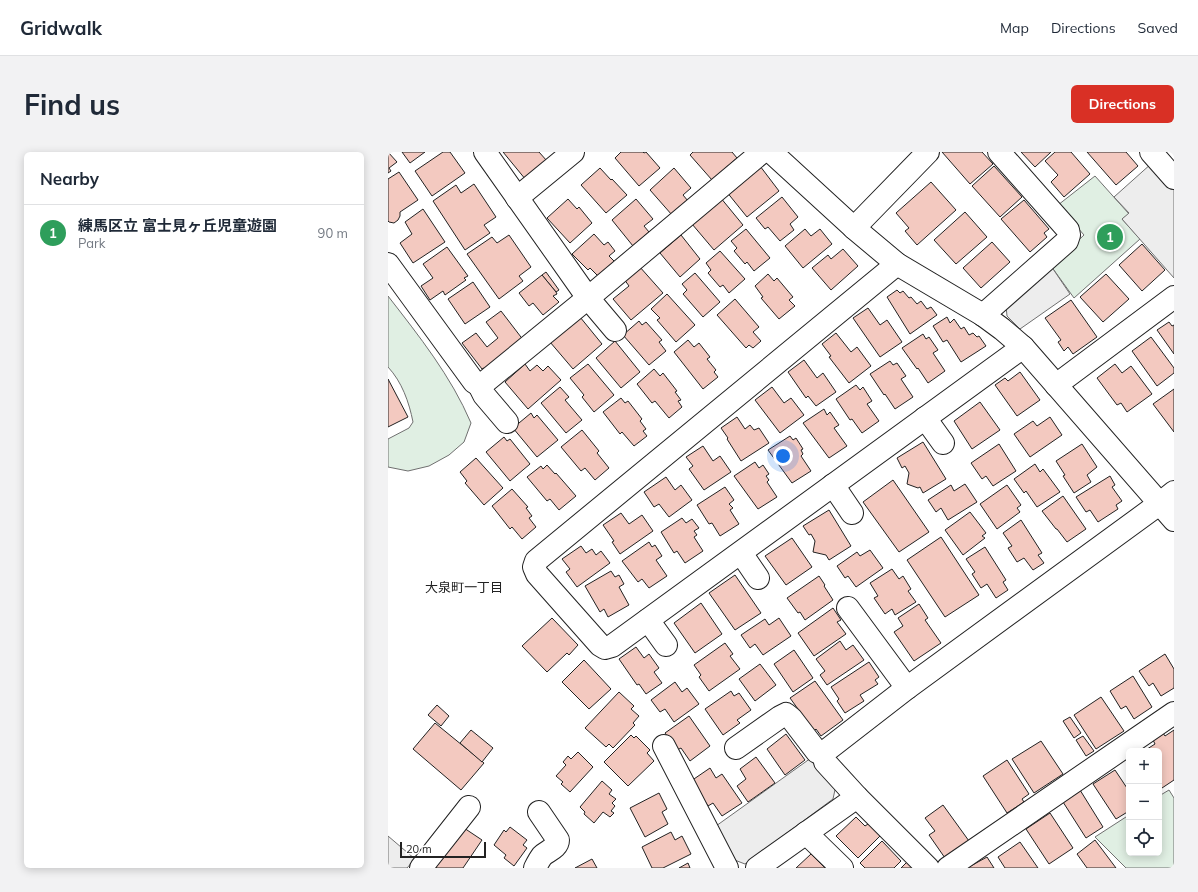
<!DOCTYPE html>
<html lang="en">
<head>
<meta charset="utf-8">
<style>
	:root { --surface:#fff; --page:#f2f2f3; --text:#1f2937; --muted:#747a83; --line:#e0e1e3; --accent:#d93025 }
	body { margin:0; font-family:Mulish,"Noto Sans JP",sans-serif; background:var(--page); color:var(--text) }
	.controls { position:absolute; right:12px; bottom:12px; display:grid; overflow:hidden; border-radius:6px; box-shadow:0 2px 10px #0003 }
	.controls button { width:36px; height:36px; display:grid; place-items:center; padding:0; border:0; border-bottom:1px solid var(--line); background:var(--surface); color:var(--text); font:20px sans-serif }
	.scale { position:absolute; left:12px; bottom:10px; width:86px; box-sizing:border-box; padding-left:4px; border:2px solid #222; border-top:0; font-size:11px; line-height:14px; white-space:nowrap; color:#222; -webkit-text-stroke:3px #fff; paint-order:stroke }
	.you { position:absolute; left:395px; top:304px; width:14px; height:14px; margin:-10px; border:3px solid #fff; border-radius:50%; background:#1a73e8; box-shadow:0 0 0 6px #1a73e833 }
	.badge { display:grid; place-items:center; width:26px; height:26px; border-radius:50%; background:var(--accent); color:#fff; font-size:13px; font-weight:700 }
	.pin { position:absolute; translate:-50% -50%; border:2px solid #fff; box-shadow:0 1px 4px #0006 }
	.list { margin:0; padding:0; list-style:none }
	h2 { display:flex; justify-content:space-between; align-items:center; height:52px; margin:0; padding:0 16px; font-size:17px }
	h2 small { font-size:13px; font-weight:400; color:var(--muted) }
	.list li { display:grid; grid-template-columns:26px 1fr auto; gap:12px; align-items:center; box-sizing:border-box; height:56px; padding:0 16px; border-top:1px solid var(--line) }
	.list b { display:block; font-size:15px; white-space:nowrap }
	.list p { margin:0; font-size:13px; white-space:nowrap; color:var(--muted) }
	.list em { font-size:13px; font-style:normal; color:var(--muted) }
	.icon { flex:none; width:22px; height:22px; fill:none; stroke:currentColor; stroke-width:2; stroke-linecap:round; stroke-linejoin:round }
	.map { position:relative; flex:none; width:786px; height:716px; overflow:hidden; border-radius:6px }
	header { display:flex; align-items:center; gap:24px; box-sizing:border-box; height:56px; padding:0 20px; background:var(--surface); border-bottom:1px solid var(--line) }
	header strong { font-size:19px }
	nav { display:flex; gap:22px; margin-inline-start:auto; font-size:14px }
	.intro { display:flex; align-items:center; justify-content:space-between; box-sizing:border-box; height:96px; padding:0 24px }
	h1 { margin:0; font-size:28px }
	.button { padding:10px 18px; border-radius:6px; background:var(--accent); color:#fff; font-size:14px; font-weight:700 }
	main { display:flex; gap:24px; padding:0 24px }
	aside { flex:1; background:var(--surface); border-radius:6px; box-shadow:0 2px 10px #0003 }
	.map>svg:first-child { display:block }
	.green { fill:#e0efe3; stroke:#6f6f6f }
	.parking { fill:#ededed; stroke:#6f6f6f }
	.building { fill:#f3c9c0; stroke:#222 }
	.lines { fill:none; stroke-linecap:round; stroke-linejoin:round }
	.minor-casing { stroke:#222; stroke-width:24 }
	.minor { stroke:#fff; stroke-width:22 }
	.labels { text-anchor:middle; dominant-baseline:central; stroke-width:3; stroke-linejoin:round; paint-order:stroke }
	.neighbourhood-label { font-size:13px; fill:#222; stroke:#fff }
</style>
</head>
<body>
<header>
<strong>Gridwalk</strong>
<nav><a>Map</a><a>Directions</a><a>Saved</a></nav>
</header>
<div class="intro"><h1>Find us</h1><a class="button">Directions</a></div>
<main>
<aside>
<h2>Nearby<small></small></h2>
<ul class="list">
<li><span class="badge" style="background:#2e9e5b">1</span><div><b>練馬区立 富士見ヶ丘児童遊園</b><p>Park</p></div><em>90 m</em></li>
</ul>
</aside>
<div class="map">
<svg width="786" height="716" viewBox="0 0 786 716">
	<rect width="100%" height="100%" fill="#fff"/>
	<g class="green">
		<path d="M707,24L741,62L734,67L752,87L686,146L663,114L696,83L670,53Z"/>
		<path d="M0,144C31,184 63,224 83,271L76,290L61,303L41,314L20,319L0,315V287L21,276L25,270C21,250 14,230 0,215Z"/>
		<path d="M781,638L786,646V716H738L707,685L741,663V701H771V644Z"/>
	</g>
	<g class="parking">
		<path d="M764,11L786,37V126L734,67L741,61L726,45Z"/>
		<path d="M663,114L682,142L632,177L619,164L618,154Z"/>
		<path d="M423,606L448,633L445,647L357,712L344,707L328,674Z"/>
		<path d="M0,684L27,707L19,716H0Z"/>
	</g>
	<g class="building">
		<path d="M0,0L9,10L1,16L3,19L0,21Z"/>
		<path d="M14,0H37L22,11Z"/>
		<path d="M55,0H62L77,21L44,44L27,19Z"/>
		<path d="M115,0H151L159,9L138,28Z"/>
		<path d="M233,0H255L256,1L258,0L272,16L251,34L227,6Z"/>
		<path d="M305,0H344L349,6L324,28L302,3Z"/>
		<path d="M554,0H594L605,12L582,32Z"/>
		<path d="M633,0H663L647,15Z"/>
		<path d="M667,0H683L702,22L676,45L663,30L670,23L657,9Z"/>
		<path d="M699,0H738L750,14L728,33Z"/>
		<path d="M372,14L391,39L359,65L338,39Z"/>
		<path d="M606,14L634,45L612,65L584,34Z"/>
		<path d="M212,16L223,28L224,27L239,43L218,61L193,33Z"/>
		<path d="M286,16L303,36L295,43L300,49L284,63L262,38Z"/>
		<path d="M11,20L30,48L12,60V64L10,68L6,71L1,70L0,69V27Z"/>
		<path d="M543,30L568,58L529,93L517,79L521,76L508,61Z"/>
		<path d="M86,32L108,65L96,73L102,81L77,98L45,49L68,33L73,41Z"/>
		<path d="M332,45L355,73L326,98L304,72Z"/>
		<path d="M394,45L410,65L402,72L406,78L392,89L380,75L377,77L368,66Z"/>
		<path d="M180,47L189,57L191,55L204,71L182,91L159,66Z"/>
		<path d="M248,47L265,67L256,74L261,80L245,94L224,68Z"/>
		<path d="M636,48L661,77L656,81L659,85L642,100L613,67Z"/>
		<path d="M35,57L57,90L25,111L12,91L24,82L17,70Z"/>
		<path d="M577,60L599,85L568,112L546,88Z"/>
		<path d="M358,77L382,106L366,119L359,110L357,112L346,99L349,96L343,89Z"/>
		<path d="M417,77L423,84L432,77L444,92L415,116L397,94Z"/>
		<path d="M206,82L216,93L220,90L227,99L221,104L227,110L211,125L202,116L200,118L184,102Z"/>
		<path d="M121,83L143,115L131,124L135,129L111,147L79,102L104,85L109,91Z"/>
		<path d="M293,83L312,107L292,125L272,101Z"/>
		<path d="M604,90L622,110L593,136L575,116Z"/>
		<path d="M754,92L777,118L754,139L731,113Z"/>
		<path d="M59,95L80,124L76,126L78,128L57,143L55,139L42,148L33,134L45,126L35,112Z"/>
		<path d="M455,97L470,114L443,138L424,116L440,103L443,107Z"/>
		<path d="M332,99L357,127L341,141L335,133L332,135L320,121L323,118L318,111Z"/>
		<path d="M251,114L275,141L243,168L225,147L241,134L236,127Z"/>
		<path d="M158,120L171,138L168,140L154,123Z"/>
		<path d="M307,121L332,150L315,165L295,142L299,138L294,132Z"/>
		<path d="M380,122L386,129L389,126L405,145L401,148L407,154L391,167L373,146L375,145L367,134Z"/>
		<path d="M718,122L741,147L715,170L692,145Z"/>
		<path d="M154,123L168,140L169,142L165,144L171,150L155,163L145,151L141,154L131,141Z"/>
		<path d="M85,130L102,155L77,172L60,147Z"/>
		<path d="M509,138L512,141L515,139L521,146L523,145L529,152L533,149L539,157L543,155L549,163L522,182L499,145Z"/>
		<path d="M279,142L307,173L288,190L269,168L272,166L263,157Z"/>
		<path d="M347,147L371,175L365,180L373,189L365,196L361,193L358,196L329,163Z"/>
		<path d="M683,148L709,185L685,202L680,195L676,199L670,190L673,188L657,166Z"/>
		<path d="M480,156L492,173L499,168L514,190L492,205L465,166Z"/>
		<path d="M113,159L136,189L98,218L96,216L94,217L74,191L88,181L99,195L110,186L98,170Z"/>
		<path d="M192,165L214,192L185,217L162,190Z"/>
		<path d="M559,165L562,171L566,167L573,177L576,175L581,183L585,181L589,185L591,184L598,194L573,210L559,188L555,190L545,174Z"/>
		<path d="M251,169L254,173L258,170L274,188L271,190L278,199L261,213L235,183Z"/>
		<path d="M781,170L784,174L786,173V202L769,178Z"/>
		<path d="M448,181L463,200L469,195L483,214L461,231L441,205L443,204L434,192Z"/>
		<path d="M535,182L538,187L541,185L550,198L545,201L557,219L540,231L530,216L529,217L514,196Z"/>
		<path d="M763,185L786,216V221L769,234L744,199Z"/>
		<path d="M300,188L306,195L311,191L322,205L319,207L328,218L326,220L330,225L315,237L286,200Z"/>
		<path d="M227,189L252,220L233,236L208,206Z"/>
		<path d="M416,208L429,226L435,221L448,240L428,254L420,244L418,246L400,220Z"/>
		<path d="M502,209L505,213L509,211L518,224L513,227L525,245L507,257L497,242L496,243L482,222Z"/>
		<path d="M137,212L142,219L149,213L155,219L160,214L173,228L140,257L117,230Z"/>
		<path d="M200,212L226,243L206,260L194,245L196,243L182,226Z"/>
		<path d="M727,212L734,221L743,214L764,242L739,260L733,251L729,253L709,226Z"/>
		<path d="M266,217L272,224L275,221L289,239L287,240L293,248L290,249L294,255L281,266L267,249L264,251L249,232Z"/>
		<path d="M632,220L652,248L629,264L607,233L617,226L620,229Z"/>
		<path d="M0,227L20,265L0,275Z"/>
		<path d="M468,233L472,238L475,235L484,249L479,252L491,269L474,281L464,267L462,268L448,247Z"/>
		<path d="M172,235L181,245L177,248L194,268L178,281L153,251Z"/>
		<path d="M384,235L396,251L403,246L416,263L392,281L367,248Z"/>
		<path d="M786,237V280L765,252Z"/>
		<path d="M233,246L237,251L240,249L254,267L252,269L258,277L255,279L259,284L246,294L234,280L232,282L215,260Z"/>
		<path d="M592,250L612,278L584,297L566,269Z"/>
		<path d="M436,257L439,263L442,260L451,273L446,276L459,294L441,306L415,271Z"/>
		<path d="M143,261L146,266L149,263L170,288L149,305L125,276Z"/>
		<path d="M349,265L357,277L362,273L366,278L371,276L381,291L353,309L339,287L340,286L333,276Z"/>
		<path d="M662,265L674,283L642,305L626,282L645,269L649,274Z"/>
		<path d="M194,278L211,299L209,301L221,316L207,328L197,316L193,319L173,295Z"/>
		<path d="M402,284L405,288L408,286L415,297L413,298L415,302L413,304L423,319L404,331L380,298Z"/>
		<path d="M116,285L119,289L122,287L142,312L122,329L98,300Z"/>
		<path d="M535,290L558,327L535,341L532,335L530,336L519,332L521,321L517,314L514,316L509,306Z"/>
		<path d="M611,292L628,319L605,334L598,324L594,327L583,311Z"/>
		<path d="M694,292L709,315L699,323L703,330L686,341L675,324L677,323L668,309Z"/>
		<path d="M315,294L325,309L332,304L343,320L316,338L301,317L305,314L298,305Z"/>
		<path d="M88,306L115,336L96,353L77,331L79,329L72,320Z"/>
		<path d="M367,310L371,316L375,313L381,322L378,324L381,328L379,330L389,345L370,357L346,324Z"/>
		<path d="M647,312L652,320L655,317L672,340L649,355L638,339L636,341L626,327Z"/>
		<path d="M159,313L167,322L168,321L188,344L171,358L162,347L159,349L139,325L153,314L155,317Z"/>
		<path d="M722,324L727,333L724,335L734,349L728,353L730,357L710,370L702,358L698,360L688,345Z"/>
		<path d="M278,325L287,338L293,333L304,348L281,365L271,352L266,355L256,340Z"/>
		<path d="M505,328L541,380L511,400L475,350Z"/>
		<path d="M577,332L589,350L560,368L553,356L548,360L540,348L563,333L566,339Z"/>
		<path d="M619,333L633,353L629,356L632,360L609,377L592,352Z"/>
		<path d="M337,335L346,348L341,352L345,356L342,358L351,372L332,384L324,371L321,372L309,353Z"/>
		<path d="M124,337L140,355L138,356L144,364L141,366L148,375L134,387L124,375L122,377L104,354Z"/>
		<path d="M675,344L698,377L679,390L669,377H668L654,359Z"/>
		<path d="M441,358L463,394L441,408L438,403L425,400L427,389L423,382L421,383L415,374Z"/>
		<path d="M582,360L598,381L594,384L597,386L575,403L557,378Z"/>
		<path d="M233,361L241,372L254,363L265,379L232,402L224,390L226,389L215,373Z"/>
		<path d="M294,366L298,371L304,367L311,376L306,379L309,383L306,385L315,399L297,411L289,399L286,401L273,380Z"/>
		<path d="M633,368L654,401L650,403L656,411L645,418L636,406L629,410L620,396L624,394L615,381Z"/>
		<path d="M553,385L591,443L557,465L519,408Z"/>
		<path d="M404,386L424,415L398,433L377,404Z"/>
		<path d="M261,390L264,395L267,393L274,404L268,408L279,424L261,436L254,427L250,430L234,409Z"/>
		<path d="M193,394L198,401L204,397L208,403L213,399L222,411L189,435L178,420L182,417L174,407Z"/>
		<path d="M597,395L618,428L615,430L620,438L608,446L599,432L593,436L584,422L587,420L578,407Z"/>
		<path d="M482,398L495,416L468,435L460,424L457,426L449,414L469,400L472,404Z"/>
		<path d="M504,417L511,427L515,424L523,437L520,439L528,450L507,463L504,457L497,462L486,446L490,444L482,431Z"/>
		<path d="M223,419L227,425L231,423L236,432L231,435L241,453L220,465L216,457L212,460L197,434Z"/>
		<path d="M347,423L373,461L347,478L321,441Z"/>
		<path d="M431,424L437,433L436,434L445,448L417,468L412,460L410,461L399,446Z"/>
		<path d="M313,451L334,482L307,501L286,471Z"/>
		<path d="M531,452L540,466L537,468L553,491L526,509L506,480L515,474L510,466Z"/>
		<path d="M445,456L453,468L449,470L458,482L426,504L410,481Z"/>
		<path d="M164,466L190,493L181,503L179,501L159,520L134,494Z"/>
		<path d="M391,466L403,484L375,503L367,492L362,496L353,483L377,467L381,473Z"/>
		<path d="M452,489L458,498L465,493L476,508L439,533L432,523L437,519L428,507Z"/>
		<path d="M337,491L345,502L342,504L352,517L321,539L311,525L313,523L306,513Z"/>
		<path d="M248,495L256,506L261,502L271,516L266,520L274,531L258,542L251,532L249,533L231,507Z"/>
		<path d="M406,498L425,526L405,540L386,512Z"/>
		<path d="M777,502L786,517V536L773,544L765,531L761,534L751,519Z"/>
		<path d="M196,508L223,537L201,557L174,530Z"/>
		<path d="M481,510L491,525L487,528L490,532L472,543L476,549L457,561L449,549L451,547L443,535Z"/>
		<path d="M372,512L388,533L367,549L351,527Z"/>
		<path d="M745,524L764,555L746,567L738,554L733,557L722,539Z"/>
		<path d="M427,529L455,568L433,584L428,577L426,579L402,546Z"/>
		<path d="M287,530L294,540L299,536L311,552L286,570L277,557L272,560L263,548Z"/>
		<path d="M343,539L346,544L351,541L363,558L349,568L352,571L335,583L317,557Z"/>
		<path d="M231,540L246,554L243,557L251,564L245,571L247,573L225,596L221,592L218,595L197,576Z"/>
		<path d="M713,545L736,579L708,597L686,563Z"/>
		<path d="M49,553L61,564L53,574L40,563Z"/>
		<path d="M301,564L322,594L302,609L293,596L289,598L277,581Z"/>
		<path d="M682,565L693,581L686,586L675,569Z"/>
		<path d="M47,571L96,611L73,638L25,597Z"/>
		<path d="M83,578L105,596L94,610L72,591Z"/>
		<path d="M786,578V628L771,638V599H756L767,592L765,588L775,581L777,584Z"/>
		<path d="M398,582L417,608L397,623L379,597Z"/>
		<path d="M243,583L246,586L248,584L262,598L259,601L266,609L240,634L216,610Z"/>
		<path d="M695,584L706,599L698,604L688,588Z"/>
		<path d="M653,589L675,622L646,641L624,607Z"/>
		<path d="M190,600L205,615L182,640L173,632L175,630L168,624L178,613L175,610L180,604L183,607Z"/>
		<path d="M368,605L387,631L360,650L349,634L358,627L352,617Z"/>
		<path d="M619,608L641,642L634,647L636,650L619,661L595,624Z"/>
		<path d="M322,616L328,626L334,622L354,651L334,664L325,651L320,654L303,629Z"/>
		<path d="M727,618L741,639V659L728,667L705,632Z"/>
		<path d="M214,629L224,638L221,642L228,647L224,651L227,654L223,659L226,661L222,665L215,660L206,671L196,662L197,660L192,655Z"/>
		<path d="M692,638L715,675L698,686L675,650Z"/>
		<path d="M271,641L279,657L274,660L280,672L257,685L242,656Z"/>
		<path d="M555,653L581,689L557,706L541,683L547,679L537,666Z"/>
		<path d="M662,661L685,696L661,712L638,677Z"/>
		<path d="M468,665L477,674L480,672L492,684L470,706L448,684Z"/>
		<path d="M73,674L94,688L75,716H49L46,714Z"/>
		<path d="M122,675L139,688L135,693L139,696L126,714L116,706L118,703L106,693L116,678L118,680Z"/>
		<path d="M283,680L287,688L294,684L303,702L275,716H264L254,695Z"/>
		<path d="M707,688L728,716H699L689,702Z"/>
		<path d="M494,689L513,709L506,716H477L472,711Z"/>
		<path d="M632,690L650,716H617L610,705Z"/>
		<path d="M423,702L437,716H408Z"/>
		<path d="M599,705L606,716H579Z"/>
		<path d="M204,707L209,716H187Z"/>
		<path d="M519,710L525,716H513Z"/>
		<path d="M300,711L302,716H291Z"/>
	</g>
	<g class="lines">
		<defs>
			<g id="minor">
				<path d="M97,0L200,146L227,178"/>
				<path d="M383,0L466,76L509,112L595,163L614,177L635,195L786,368"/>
				<path d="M763,0L786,26"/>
				<path d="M129,46L185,0"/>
				<path d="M466,76L540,0"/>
				<path d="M0,112L86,230L91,233L97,230L200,146L374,0"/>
				<path d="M509,112L148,409L146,415L149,422L212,493L217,496L224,494L635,195"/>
				<path d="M595,163L679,89L681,83L680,78L611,0"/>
				<path d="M91,233L96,243L119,270"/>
				<path d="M668,233L786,145"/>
				<path d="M537,266L555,291"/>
				<path d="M445,333L464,361"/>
				<path d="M353,401L370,426"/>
				<path d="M460,456L519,536"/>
				<path d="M260,468L278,493"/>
				<path d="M276,594L339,716"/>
				<path d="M348,596L392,565L398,562L403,566L429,600L436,603"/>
				<path d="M418,681L454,716"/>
				<path d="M33,716L81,655"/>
				<path d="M147,716C149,712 151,708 154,704C159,699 170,696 170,688L151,660"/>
				<path d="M369,716L469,645"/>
				<path d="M540,716L469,645L437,610L436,603L439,598L519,536L771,352L786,340"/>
				<path d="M560,716L786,561"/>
			</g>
		</defs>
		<use href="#minor" class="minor-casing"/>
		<use href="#minor" class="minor"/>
	</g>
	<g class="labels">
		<g class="neighbourhood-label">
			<text x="76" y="435">大泉町一丁目</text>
		</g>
	</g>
</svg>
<div class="controls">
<button>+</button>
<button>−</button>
<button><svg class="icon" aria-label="locate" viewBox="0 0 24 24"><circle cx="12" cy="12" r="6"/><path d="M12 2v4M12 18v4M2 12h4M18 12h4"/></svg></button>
</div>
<div class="scale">20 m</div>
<div class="you"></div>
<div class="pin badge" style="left:722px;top:85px;background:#2e9e5b">1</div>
</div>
</main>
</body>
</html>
